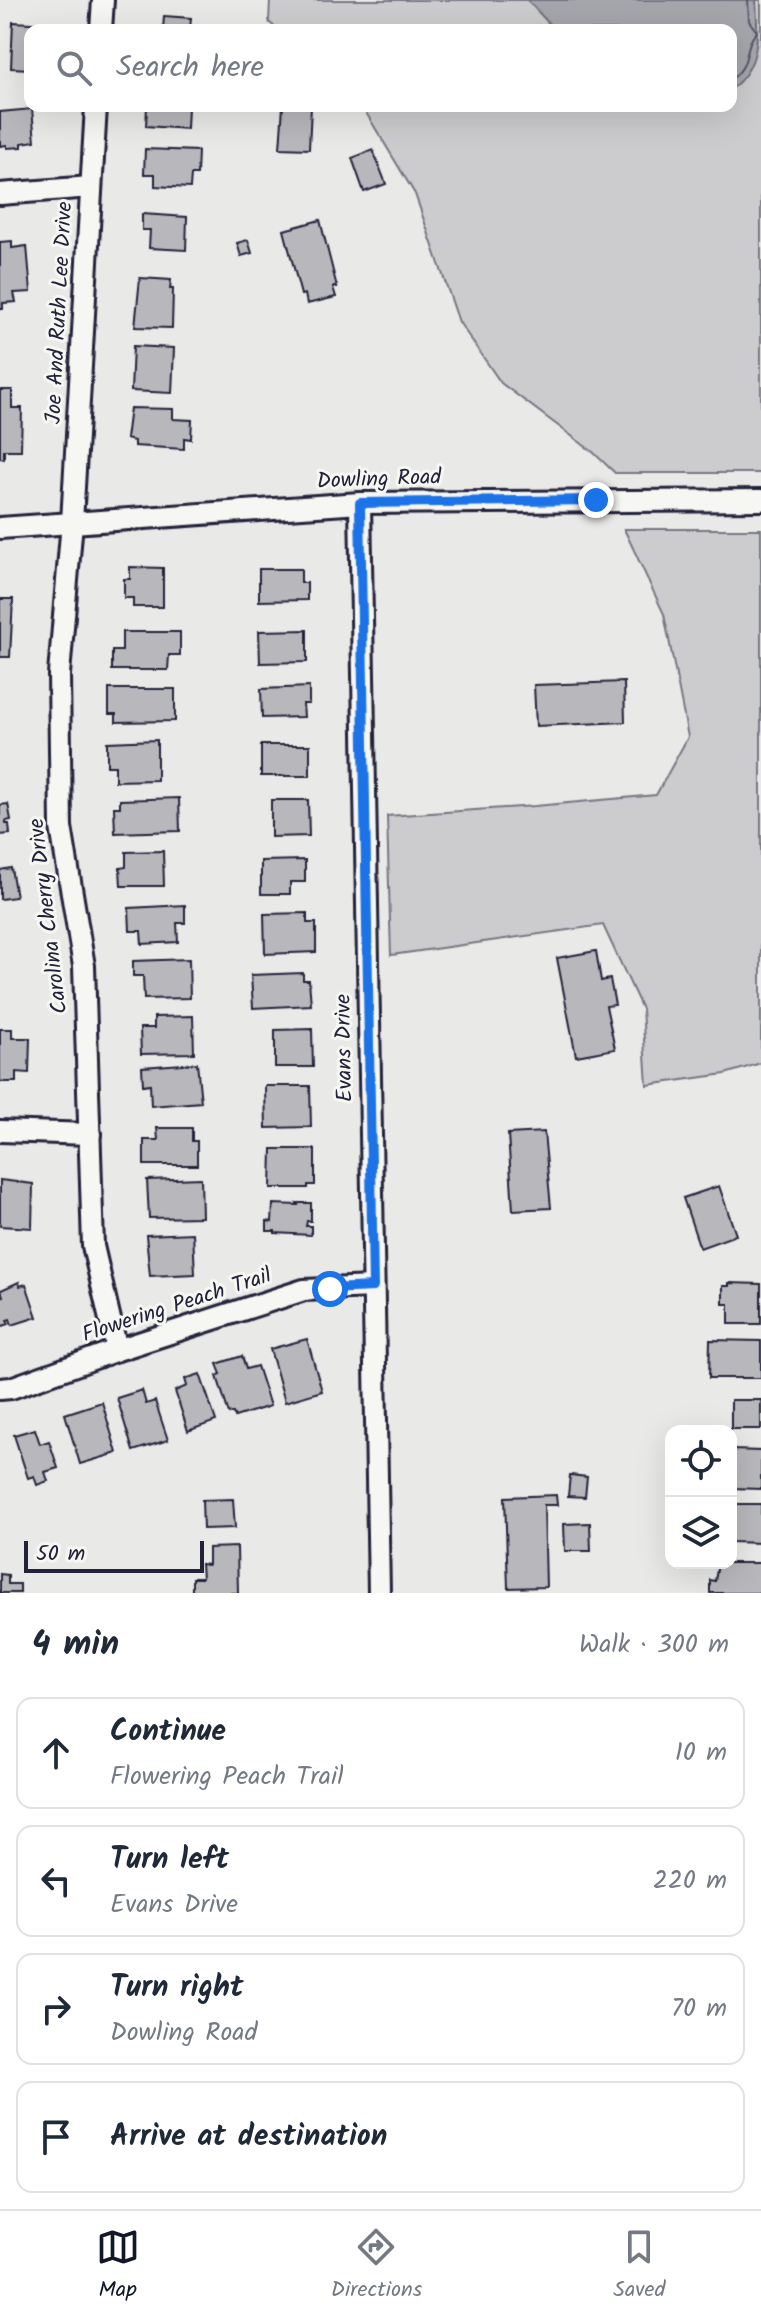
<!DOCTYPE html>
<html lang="en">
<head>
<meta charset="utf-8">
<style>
	:root { --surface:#fff; --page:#f6f6f7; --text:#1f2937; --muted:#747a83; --line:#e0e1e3; --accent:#111827 }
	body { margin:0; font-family:Kalam,sans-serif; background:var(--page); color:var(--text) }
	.controls { position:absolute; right:24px; bottom:24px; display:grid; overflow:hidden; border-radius:16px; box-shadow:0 8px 32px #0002 }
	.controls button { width:72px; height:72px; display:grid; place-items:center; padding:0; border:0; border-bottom:2px solid var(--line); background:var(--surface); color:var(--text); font:40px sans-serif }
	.scale { position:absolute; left:24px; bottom:20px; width:180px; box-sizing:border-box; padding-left:8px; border:4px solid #22223b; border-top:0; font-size:22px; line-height:28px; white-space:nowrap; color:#22223b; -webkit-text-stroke:6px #f6f6f2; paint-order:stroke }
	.stop { position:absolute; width:24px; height:24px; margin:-18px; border:6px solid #1a73e8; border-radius:50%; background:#fff }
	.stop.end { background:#1a73e8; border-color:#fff; box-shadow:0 2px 8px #0008 }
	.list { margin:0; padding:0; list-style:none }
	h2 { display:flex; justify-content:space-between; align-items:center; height:104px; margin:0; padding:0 32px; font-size:34px }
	h2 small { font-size:26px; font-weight:400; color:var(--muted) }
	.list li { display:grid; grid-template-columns:52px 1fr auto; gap:24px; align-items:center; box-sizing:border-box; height:112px; margin:0 16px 16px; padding:0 16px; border:2px solid var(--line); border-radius:16px }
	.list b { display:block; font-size:30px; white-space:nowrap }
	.list p { margin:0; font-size:26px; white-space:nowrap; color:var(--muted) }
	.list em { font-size:26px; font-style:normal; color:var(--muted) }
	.icon { flex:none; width:44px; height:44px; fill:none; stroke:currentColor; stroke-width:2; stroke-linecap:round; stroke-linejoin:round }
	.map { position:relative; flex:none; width:761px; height:1593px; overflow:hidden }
	.search { position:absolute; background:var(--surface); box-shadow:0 8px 32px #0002; left:24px; right:24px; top:24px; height:88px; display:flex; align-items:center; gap:20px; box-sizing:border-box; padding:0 28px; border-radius:16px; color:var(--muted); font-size:30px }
	.sheet { height:616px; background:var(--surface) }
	nav { display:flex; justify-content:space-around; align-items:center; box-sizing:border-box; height:112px; border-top:2px solid var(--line); background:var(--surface); font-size:22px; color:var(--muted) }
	nav a { display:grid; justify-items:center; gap:4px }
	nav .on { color:var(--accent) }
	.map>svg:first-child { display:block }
	.green { fill:#ccccce; stroke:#777784; stroke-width:2 }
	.water { fill:#a5a5ac; stroke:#71717f; stroke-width:2 }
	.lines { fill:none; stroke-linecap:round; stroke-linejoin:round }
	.shore { stroke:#565668; stroke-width:2 }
	.building { fill:#b8b8bc; stroke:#22223b; stroke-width:2 }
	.minor-casing { stroke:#22223b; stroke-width:26 }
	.minor { stroke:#f6f6f2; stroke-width:20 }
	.route { stroke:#1a73e8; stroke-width:10 }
	.labels { text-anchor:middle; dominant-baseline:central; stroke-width:6; stroke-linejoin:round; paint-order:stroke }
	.street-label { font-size:22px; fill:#22223b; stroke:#f6f6f2 }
</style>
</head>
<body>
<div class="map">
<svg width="761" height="1593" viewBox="0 0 761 1593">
	<rect width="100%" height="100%" fill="#e9e9e7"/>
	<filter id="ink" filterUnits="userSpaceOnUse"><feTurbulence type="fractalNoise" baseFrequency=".0125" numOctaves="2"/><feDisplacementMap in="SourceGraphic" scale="16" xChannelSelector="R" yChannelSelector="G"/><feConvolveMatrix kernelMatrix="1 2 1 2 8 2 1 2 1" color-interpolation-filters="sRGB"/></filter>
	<g filter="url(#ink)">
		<g class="green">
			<path d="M270,0H761V473H615L593,452L501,383L459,322L415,194L362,106H731V30H278L269,22Z"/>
			<path d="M624,529H761V1063L725,1074L647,1085L642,1009L603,925L391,955L387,816L535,806L656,795L688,737L664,614Z"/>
		</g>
		<path class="water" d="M527,0H756C758,36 761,66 731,89V30H555Z"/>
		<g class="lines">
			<path class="shore" d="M731,79C753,64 742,46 757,32L749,21L748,0"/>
		</g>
		<g class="building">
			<path d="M164,16L191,18L190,30H152H163Z"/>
			<path d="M13,22L48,24V30H30V69L11,68Z"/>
			<path d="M147,106H188L187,129L146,126Z"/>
			<path d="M283,106H311L309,149L280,148Z"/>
			<path d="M32,109L35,141L22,143V147L7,148V145L0,146V112Z"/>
			<path d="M145,149L198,151L197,175H191L190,188L155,186V174H144Z"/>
			<path d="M373,150L386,184L364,192L352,158Z"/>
			<path d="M142,214L187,217L186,250L149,248L150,230H142Z"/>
			<path d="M320,220L337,287H333L336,297L307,304L305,294L301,295L284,230Z"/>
			<path d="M248,240L252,253L241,256L237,243Z"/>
			<path d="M12,241V248L27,246L31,292L14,293L16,302L3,303V309H0V242Z"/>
			<path d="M140,278L171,280L170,289H173L172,328L135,327Z"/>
			<path d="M133,346L174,348L172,393L131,391Z"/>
			<path d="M0,390H12V408H22L21,450H4V459L0,458Z"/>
			<path d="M130,408L173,409V419L192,420L191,439L184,438V449L134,446V441L126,439Z"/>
			<path d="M130,567L163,568V607H133V598H124V579H130Z"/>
			<path d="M259,569H301V583H307V600L259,601Z"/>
			<path d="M0,599H13L10,657H0Z"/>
			<path d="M307,630V662L260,663L259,631Z"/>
			<path d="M122,632H180V655H169L168,670H112V651H122Z"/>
			<path d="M624,682L625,722L536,726L534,685Z"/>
			<path d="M309,687V704H303L304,717L262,718L261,689Z"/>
			<path d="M109,689H175V721L116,722V714H109Z"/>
			<path d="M157,740V780L115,781V766H107V742Z"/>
			<rect x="261" y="745" width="49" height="31"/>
			<path d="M179,798L180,831L115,833L114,807H120V800Z"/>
			<path d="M271,800H308L309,836L271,837Z"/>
			<path d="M8,804L11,820L6,821V824H9L10,834L0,835V805Z"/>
			<path d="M163,851L164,886H121L120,868L126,867V852Z"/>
			<path d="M305,860V882H290V894H261V861Z"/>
			<path d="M11,868L16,897L0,899V870Z"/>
			<path d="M185,905V923H177L178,942L142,944L141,931H130L129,908Z"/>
			<path d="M307,913V923H316V952L265,954L264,914Z"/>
			<path d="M596,951L601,981L610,979L615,1005L606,1006L615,1049L576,1056L557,958Z"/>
			<path d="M189,959L190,998L144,999L143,976H133V961Z"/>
			<path d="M303,973V980H309L311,1005L253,1008L251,975Z"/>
			<path d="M193,1016L194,1053L141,1054L140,1028H154V1017Z"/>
			<path d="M0,1029H12V1038H30L29,1073L16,1072V1082H0Z"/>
			<path d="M312,1029L313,1067H275V1030Z"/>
			<path d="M197,1063L201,1102L151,1106L150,1084L143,1085L142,1067Z"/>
			<path d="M265,1086H310L311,1127L266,1128Z"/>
			<path d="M157,1128H192V1141H197V1165H144V1140H158Z"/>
			<path d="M544,1132L551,1208L513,1210L508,1134Z"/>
			<path d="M272,1149H315V1185H308V1188H271Z"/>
			<path d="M201,1178L202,1217L149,1218L147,1180Z"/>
			<path d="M0,1180L33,1184L32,1228L0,1226Z"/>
			<path d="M719,1186L736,1235L700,1248L683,1198Z"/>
			<path d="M297,1203H311V1221H307L306,1226H311V1235L275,1233V1231H267V1221L272,1222L273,1204L298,1205Z"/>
			<path d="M193,1233L195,1274L150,1276L146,1235Z"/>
			<path d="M19,1282L20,1286L26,1284L37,1317L12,1325L10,1319L7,1320L9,1324L3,1326L0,1323V1297L3,1296L1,1290Z"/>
			<path d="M729,1283L761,1284V1324H729V1304H723V1286H729Z"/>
			<path d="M307,1339L322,1391L285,1402L270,1349Z"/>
			<path d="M710,1340L761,1341V1378H709Z"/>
			<path d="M242,1356L246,1369L257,1366L270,1406L235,1417L233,1413L229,1414L217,1376L221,1374L217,1364Z"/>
			<path d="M200,1374L216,1421L188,1431L175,1391L187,1386L185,1379Z"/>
			<path d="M142,1390L146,1404L155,1401L168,1440L133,1451L117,1398Z"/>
			<rect x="731" y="1400" width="30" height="29"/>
			<path d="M102,1402L117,1453L80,1464L65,1414Z"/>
			<path d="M35,1429L40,1444L49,1441L58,1468L45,1472L48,1481L37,1485L34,1476L28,1478L14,1435Z"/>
			<path d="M731,1450L761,1451V1489L731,1488Z"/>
			<path d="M570,1475L587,1477L585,1497L568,1496Z"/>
			<path d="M556,1495L557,1505H544L546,1587L508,1588L505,1497Z"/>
			<path d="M233,1499L235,1528L203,1529L202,1500Z"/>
			<path d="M731,1504H761V1543L731,1542Z"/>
			<path d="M590,1523L591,1551H565L564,1524Z"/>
			<path d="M237,1547L238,1593H192V1578H202L201,1564L208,1565V1548Z"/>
			<path d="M718,1563H761V1593H710V1580L715,1581Z"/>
			<path d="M0,1574L8,1575V1584H20V1593H0Z"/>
		</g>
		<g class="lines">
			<defs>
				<g id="minor">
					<path d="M101,30L103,0"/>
					<path d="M96,106L72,522L59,674L61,827L84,966L93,1246L117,1350"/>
					<path d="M0,194L91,187"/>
					<path d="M360,503L379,1593"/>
					<path d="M0,528L360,503L761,500"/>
					<path d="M0,1131L90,1134"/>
					<path d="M0,1389L11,1388L117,1350L304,1290L373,1287"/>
				</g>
			</defs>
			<use href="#minor" class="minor-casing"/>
			<use href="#minor" class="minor"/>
		</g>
	</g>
	<g class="lines" filter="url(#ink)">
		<path class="route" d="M330,1289L373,1287L360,503L596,500"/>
	</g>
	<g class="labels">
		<g class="street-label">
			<text transform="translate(60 313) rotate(-87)">Joe And Ruth Lee Drive</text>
			<text transform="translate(379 480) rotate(-2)">Dowling Road</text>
			<text transform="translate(49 916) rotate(-97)">Carolina Cherry Drive</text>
			<text transform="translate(345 1048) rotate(-91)">Evans Drive</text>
			<text transform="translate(177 1306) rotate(-18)">Flowering Peach Trail</text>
		</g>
	</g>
</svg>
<div class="controls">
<button><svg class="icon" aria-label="locate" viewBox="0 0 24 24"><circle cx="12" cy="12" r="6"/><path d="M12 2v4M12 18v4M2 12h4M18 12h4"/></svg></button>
<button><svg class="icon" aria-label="layers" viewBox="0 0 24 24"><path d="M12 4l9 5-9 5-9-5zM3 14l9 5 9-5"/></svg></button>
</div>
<div class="scale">50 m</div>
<div class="stop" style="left:330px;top:1289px"></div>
<div class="stop end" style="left:596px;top:500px"></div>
<div class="search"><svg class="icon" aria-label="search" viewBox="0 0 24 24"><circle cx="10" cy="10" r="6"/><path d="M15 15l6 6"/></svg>Search here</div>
</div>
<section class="sheet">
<h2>4 min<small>Walk · 300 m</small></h2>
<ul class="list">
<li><svg class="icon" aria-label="ahead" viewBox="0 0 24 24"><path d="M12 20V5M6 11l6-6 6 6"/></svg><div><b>Continue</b><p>Flowering Peach Trail</p></div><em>10 m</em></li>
<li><svg class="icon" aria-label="left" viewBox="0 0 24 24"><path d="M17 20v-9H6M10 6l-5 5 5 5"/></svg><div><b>Turn left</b><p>Evans Drive</p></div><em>220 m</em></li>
<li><svg class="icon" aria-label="right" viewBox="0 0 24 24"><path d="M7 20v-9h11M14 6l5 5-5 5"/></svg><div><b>Turn right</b><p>Dowling Road</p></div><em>70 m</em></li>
<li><svg class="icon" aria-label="arrive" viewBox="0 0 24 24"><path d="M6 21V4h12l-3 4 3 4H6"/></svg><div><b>Arrive at destination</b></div></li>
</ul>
</section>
<nav>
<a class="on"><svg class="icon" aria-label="map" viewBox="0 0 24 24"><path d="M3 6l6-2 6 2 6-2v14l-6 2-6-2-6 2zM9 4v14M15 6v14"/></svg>Map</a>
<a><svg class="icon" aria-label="directions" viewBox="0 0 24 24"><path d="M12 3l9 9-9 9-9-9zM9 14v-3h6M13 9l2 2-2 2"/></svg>Directions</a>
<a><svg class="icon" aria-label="saved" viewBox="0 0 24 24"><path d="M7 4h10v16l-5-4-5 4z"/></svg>Saved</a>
</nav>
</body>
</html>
